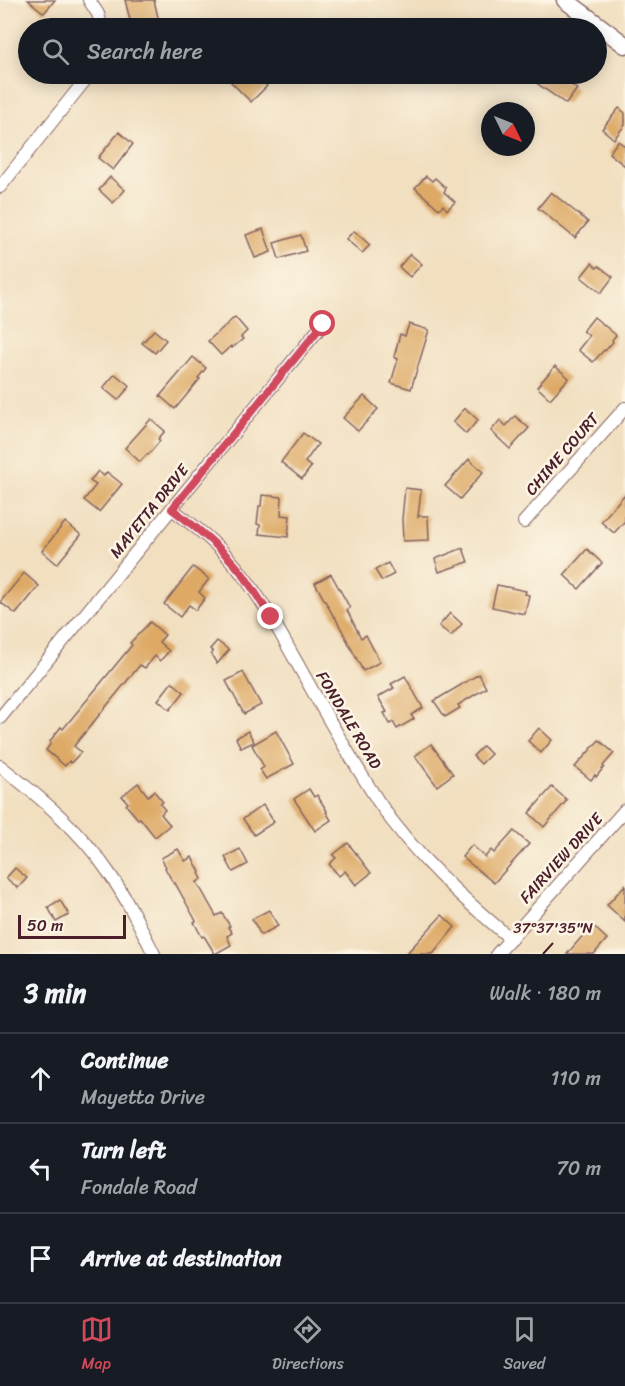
<!DOCTYPE html>
<html lang="en">
<head>
<meta charset="utf-8">
<style>
	:root { --surface:#171b24; --page:#20242c; --text:#f1f3f6; --muted:#9ea1a6; --line:#363941; --accent:#d1495b }
	body { margin:0; font-family:Sriracha,sans-serif; background:var(--page); color:var(--text) }
	.compass { position:absolute; left:481px; top:102px; width:54px; height:54px; border-radius:50%; background:var(--surface); box-shadow:0 3px 15px #0003; rotate:133deg }
	.scale { position:absolute; left:18px; bottom:15px; width:108px; box-sizing:border-box; padding-left:6px; border:3px solid #4a1f2b; border-top:0; font-size:16px; line-height:21px; white-space:nowrap; color:#4a1f2b; -webkit-text-stroke:4px #fcf5e5; paint-order:stroke }
	.stop { position:absolute; width:18px; height:18px; margin:-14px; border:4px solid #d1495b; border-radius:50%; background:#fff }
	.stop.end { background:#d1495b; border-color:#fff; box-shadow:0 2px 6px #0008 }
	.list { margin:0; padding:0; list-style:none }
	h2 { display:flex; justify-content:space-between; align-items:center; height:78px; margin:0; padding:0 24px; font-size:26px }
	h2 small { font-size:20px; font-weight:400; color:var(--muted) }
	.list li { display:grid; grid-template-columns:39px 1fr auto; gap:18px; align-items:center; box-sizing:border-box; height:90px; padding:0 24px; border-top:2px solid var(--line) }
	.list b { display:block; font-size:22px; white-space:nowrap }
	.list p { margin:0; font-size:20px; white-space:nowrap; color:var(--muted) }
	.list em { font-size:20px; font-style:normal; color:var(--muted) }
	.icon { flex:none; width:33px; height:33px; fill:none; stroke:currentColor; stroke-width:2; stroke-linecap:round; stroke-linejoin:round }
	.map { position:relative; flex:none; width:625px; height:954px; overflow:hidden }
	.search { position:absolute; background:var(--surface); box-shadow:0 3px 15px #0003; left:18px; right:18px; top:18px; height:66px; display:flex; align-items:center; gap:15px; box-sizing:border-box; padding:0 21px; border-radius:33px; color:var(--muted); font-size:22px }
	.sheet { height:348px; background:var(--surface) }
	nav { display:flex; justify-content:space-around; align-items:center; box-sizing:border-box; height:84px; border-top:2px solid var(--line); background:var(--surface); font-size:16px; color:var(--muted) }
	nav a { display:grid; justify-items:center; gap:3px }
	nav .on { color:var(--accent) }
	.map>svg:first-child { display:block }
	.building { fill:#dda965 }
	.lines { fill:none; stroke-linecap:round; stroke-linejoin:round }
	.street-casing { stroke:#84625f; stroke-width:14 }
	.secondary-casing { stroke:#84625f; stroke-width:19 }
	.street { stroke:#fff; stroke-width:12 }
	.secondary { stroke:#fff; stroke-width:16 }
	.route { stroke:#d1495b; stroke-width:8 }
	.ticks { fill:none; stroke:#4a1f2b; stroke-width:2 }
	.labels { text-anchor:middle; dominant-baseline:central; stroke-width:5; stroke-linejoin:round; paint-order:stroke }
	.street-label { font-size:16px; fill:#4a1f2b; stroke:#fcf5e5 }
	.ticks-label { font-size:15px; text-anchor:middle; fill:#4a1f2b; stroke:#fcf5e5; stroke-width:5; stroke-linejoin:round; paint-order:stroke }
</style>
</head>
<body>
<div class="map">
<svg width="625" height="954" viewBox="0 0 625 954">
	<rect width="100%" height="100%" fill="#fcf5e5"/>
	<filter id="ink" filterUnits="userSpaceOnUse"><feTurbulence type="fractalNoise" baseFrequency=".0167" numOctaves="2"/><feDisplacementMap in="SourceGraphic" scale="12" xChannelSelector="R" yChannelSelector="G"/><feConvolveMatrix kernelMatrix="1 2 1 2 8 2 1 2 1" color-interpolation-filters="sRGB"/></filter>
	<filter id="wash" filterUnits="userSpaceOnUse"><feTurbulence type="fractalNoise" baseFrequency=".008" numOctaves="4" result="noise"/><feDisplacementMap in="SourceGraphic" scale="24" xChannelSelector="R" yChannelSelector="G"/><feGaussianBlur stdDeviation="1.35" result="paint"/><feColorMatrix in="noise" values="0 0 0 0 0 0 0 0 0 0 0 0 0 0 0 0 0 1.4 0 .05"/><feComposite in="paint" operator="in"/></filter>
	<g filter="url(#wash)">
		<rect width="100%" height="100%" fill="#f1dfc0"/>
		<g id="blocks">
			<g class="building">
				<path d="M28,0H55L44,13Z"/>
				<path d="M125,0H154L160,26L152,28H138L136,23L131,24Z"/>
				<path d="M240,74H254L267,86L251,102L231,82Z"/>
				<path d="M524,74H555L577,89L566,104Z"/>
				<path d="M619,108L625,113V125L614,139L602,129Z"/>
				<path d="M119,132L133,144L113,170L98,158Z"/>
				<path d="M618,141L625,146V166L609,153Z"/>
				<path d="M426,176L432,181L435,178L446,188L444,192L455,202L447,210L443,205L439,209L415,188Z"/>
				<path d="M110,177L125,190L113,203L99,190Z"/>
				<path d="M551,192L588,222L575,238L538,208Z"/>
				<path d="M263,229L271,252L255,258L246,235Z"/>
				<path d="M354,231L370,245L362,253L346,239Z"/>
				<path d="M301,235L306,251L279,259L274,243Z"/>
				<path d="M410,254L422,264L410,277L399,267Z"/>
				<path d="M592,263L597,268L599,266L613,277L601,293L581,277Z"/>
				<path d="M235,317L247,331L241,337L243,339L232,348L231,346L221,355L208,341Z"/>
				<path d="M594,317L616,335L612,340L613,342L605,351L604,350L593,362L578,350L589,336L583,331Z"/>
				<path d="M409,324L429,330L411,389L391,383L398,359L394,357L400,334L405,336Z"/>
				<path d="M154,330L166,340L155,353L142,343Z"/>
				<path d="M193,357L206,368L198,378L200,379L175,409L160,396Z"/>
				<path d="M555,366L569,378L550,399L537,387Z"/>
				<path d="M115,374L130,386L118,400L103,388Z"/>
				<path d="M364,396L378,409L358,431L343,418Z"/>
				<path d="M465,408L478,420L466,434L453,422Z"/>
				<path d="M515,416L529,428L510,449L491,431L500,420L506,426Z"/>
				<path d="M151,419L165,431L158,439L160,441L148,455L147,454L140,462L125,448Z"/>
				<path d="M303,433L318,444L305,462L311,467L302,479L281,462Z"/>
				<path d="M469,459L483,472L460,499L445,486Z"/>
				<path d="M98,471L104,476L107,472L122,484L99,512L84,500L96,485L90,481Z"/>
				<path d="M405,488L421,490L418,517L419,516H428L429,540L403,541L402,519Z"/>
				<path d="M625,494V521L614,533L601,522Z"/>
				<path d="M262,495L282,497L281,515L290,516L288,537L259,534L260,525L257,524L259,506H261Z"/>
				<path d="M65,522L81,535L57,564L42,551Z"/>
				<path d="M463,548L468,562L439,572L435,559Z"/>
				<path d="M587,549L602,563L579,589L564,575Z"/>
				<path d="M388,563L394,574L382,581L375,570Z"/>
				<path d="M193,567L209,579L199,592L205,598L196,610L189,605L180,617L164,604Z"/>
				<path d="M24,573L39,586L16,614L0,602Z"/>
				<path d="M331,574L350,608L347,610L361,638L366,635L380,662L363,671L335,617H334L315,583Z"/>
				<path d="M497,585L526,591L525,594L529,595L525,614L492,607Z"/>
				<path d="M450,613L462,624L451,636L439,626Z"/>
				<path d="M150,622L165,635L159,642L169,651L160,661L155,656L145,668L140,665L74,746L81,752L71,763L69,761L65,766L46,750L51,743L50,741L61,727L63,729L82,706L132,645L130,643Z"/>
				<path d="M217,641L229,650L217,664L211,654L213,652L210,649Z"/>
				<path d="M243,672L261,705L244,714L226,681Z"/>
				<path d="M479,674L486,688L458,705L460,708L445,717L434,701Z"/>
				<path d="M405,676L423,708L411,715L414,719L397,729L393,722L390,724L384,713L387,712L378,697L394,688L391,684Z"/>
				<path d="M172,682L184,692L170,710L158,700Z"/>
				<path d="M539,728L552,740L541,753L528,741Z"/>
				<path d="M248,731L254,742L241,748L236,738Z"/>
				<path d="M276,731L294,764L266,779L260,770L264,767L252,745Z"/>
				<path d="M599,740L614,753L603,766L604,767L596,777L595,775L591,780L575,767Z"/>
				<path d="M431,744L453,774L437,786L415,756Z"/>
				<path d="M483,746L491,754L481,764L473,756Z"/>
				<path d="M138,783L148,796L154,791L163,802L160,804L165,810L161,814L170,825L155,837L140,818L138,819L126,805L128,803L122,796Z"/>
				<path d="M552,787L567,800L544,827L529,813Z"/>
				<path d="M309,789L314,797L317,795L327,811L326,812L331,820L315,831L294,799Z"/>
				<path d="M263,805L274,822L254,835L243,819Z"/>
				<path d="M514,831L529,844L494,883L462,857L472,845L485,857L491,850L494,853Z"/>
				<path d="M348,843L371,873L356,885L345,871L339,876L329,864L336,858L333,855Z"/>
				<path d="M178,849L185,861L192,857L200,872L199,873L202,879L197,882L216,916L222,913L230,926L228,927L232,933L227,936L231,945L215,954L204,936L202,937L194,922L196,921L190,910L175,883L174,884L165,868L166,867L161,858Z"/>
				<path d="M240,849L248,864L233,872L225,857Z"/>
				<path d="M15,868L27,878L18,888L6,878Z"/>
				<path d="M625,885V922L607,905Z"/>
				<path d="M60,900L69,915L56,922L48,907Z"/>
				<path d="M269,910L278,926L261,935L252,919Z"/>
				<path d="M442,915L455,927L433,954H406Z"/>
				<path d="M592,925L607,939L594,954H567Z"/>
			</g>
		</g>
	</g>
	<g filter="url(#ink)">
		<use href="#blocks" fill-opacity="0" stroke="#84625f" stroke-width="1.5"/>
		<g class="lines">
			<defs>
				<g id="street">
					<path d="M89,0L98,14L102,28"/>
					<path d="M0,187L90,74"/>
					<path d="M172,509C197,528 223,548 242,574C263,601 280,633 297,663C323,710 349,756 378,801C413,854 462,898 511,939"/>
					<path d="M524,522L625,408"/>
					<path d="M0,718L323,324"/>
					<path d="M0,766C40,797 81,831 109,873C127,899 140,926 154,954"/>
					<path d="M497,954L625,810"/>
				</g>
				<path id="secondary" d="M565,0L625,45"/>
			</defs>
			<use href="#street" class="street-casing"/>
			<use href="#secondary" class="secondary-casing"/>
			<use href="#street" class="street"/>
			<use href="#secondary" class="secondary"/>
		</g>
	</g>
	<g class="lines" filter="url(#ink)">
		<path class="route" d="M271,617C261,602 252,587 242,573C222,548 197,528 172,509L323,324"/>
	</g>
	<path class="ticks" d="M543,954L553,943"/>
	<g class="labels">
		<g class="street-label">
			<text transform="translate(562 454) rotate(-49)">CHIME COURT</text>
			<text transform="translate(149 511) rotate(-51)">MAYETTA DRIVE</text>
			<text transform="translate(349 720) rotate(59)">FONDALE ROAD</text>
			<text transform="translate(561 858) rotate(-48)">FAIRVIEW DRIVE</text>
		</g>
	</g>
	<g class="ticks-label">
		<text x="553" y="933">37°37'35"N</text>
	</g>
</svg>
<svg class="compass" viewBox="-18 -18 36 36"><path d="M0-13l5 13h-10z" fill="#e53935"/><path d="M0 13l5-13h-10z" fill="#9ea1a6"/></svg>
<div class="scale">50 m</div>
<div class="stop" style="left:323px;top:324px"></div>
<div class="stop end" style="left:271px;top:617px"></div>
<div class="search"><svg class="icon" aria-label="search" viewBox="0 0 24 24"><circle cx="10" cy="10" r="6"/><path d="M15 15l6 6"/></svg>Search here</div>
</div>
<section class="sheet">
<h2>3 min<small>Walk · 180 m</small></h2>
<ul class="list">
<li><svg class="icon" aria-label="ahead" viewBox="0 0 24 24"><path d="M12 20V5M6 11l6-6 6 6"/></svg><div><b>Continue</b><p>Mayetta Drive</p></div><em>110 m</em></li>
<li><svg class="icon" aria-label="left" viewBox="0 0 24 24"><path d="M17 20v-9H6M10 6l-5 5 5 5"/></svg><div><b>Turn left</b><p>Fondale Road</p></div><em>70 m</em></li>
<li><svg class="icon" aria-label="arrive" viewBox="0 0 24 24"><path d="M6 21V4h12l-3 4 3 4H6"/></svg><div><b>Arrive at destination</b></div></li>
</ul>
</section>
<nav>
<a class="on"><svg class="icon" aria-label="map" viewBox="0 0 24 24"><path d="M3 6l6-2 6 2 6-2v14l-6 2-6-2-6 2zM9 4v14M15 6v14"/></svg>Map</a>
<a><svg class="icon" aria-label="directions" viewBox="0 0 24 24"><path d="M12 3l9 9-9 9-9-9zM9 14v-3h6M13 9l2 2-2 2"/></svg>Directions</a>
<a><svg class="icon" aria-label="saved" viewBox="0 0 24 24"><path d="M7 4h10v16l-5-4-5 4z"/></svg>Saved</a>
</nav>
</body>
</html>
